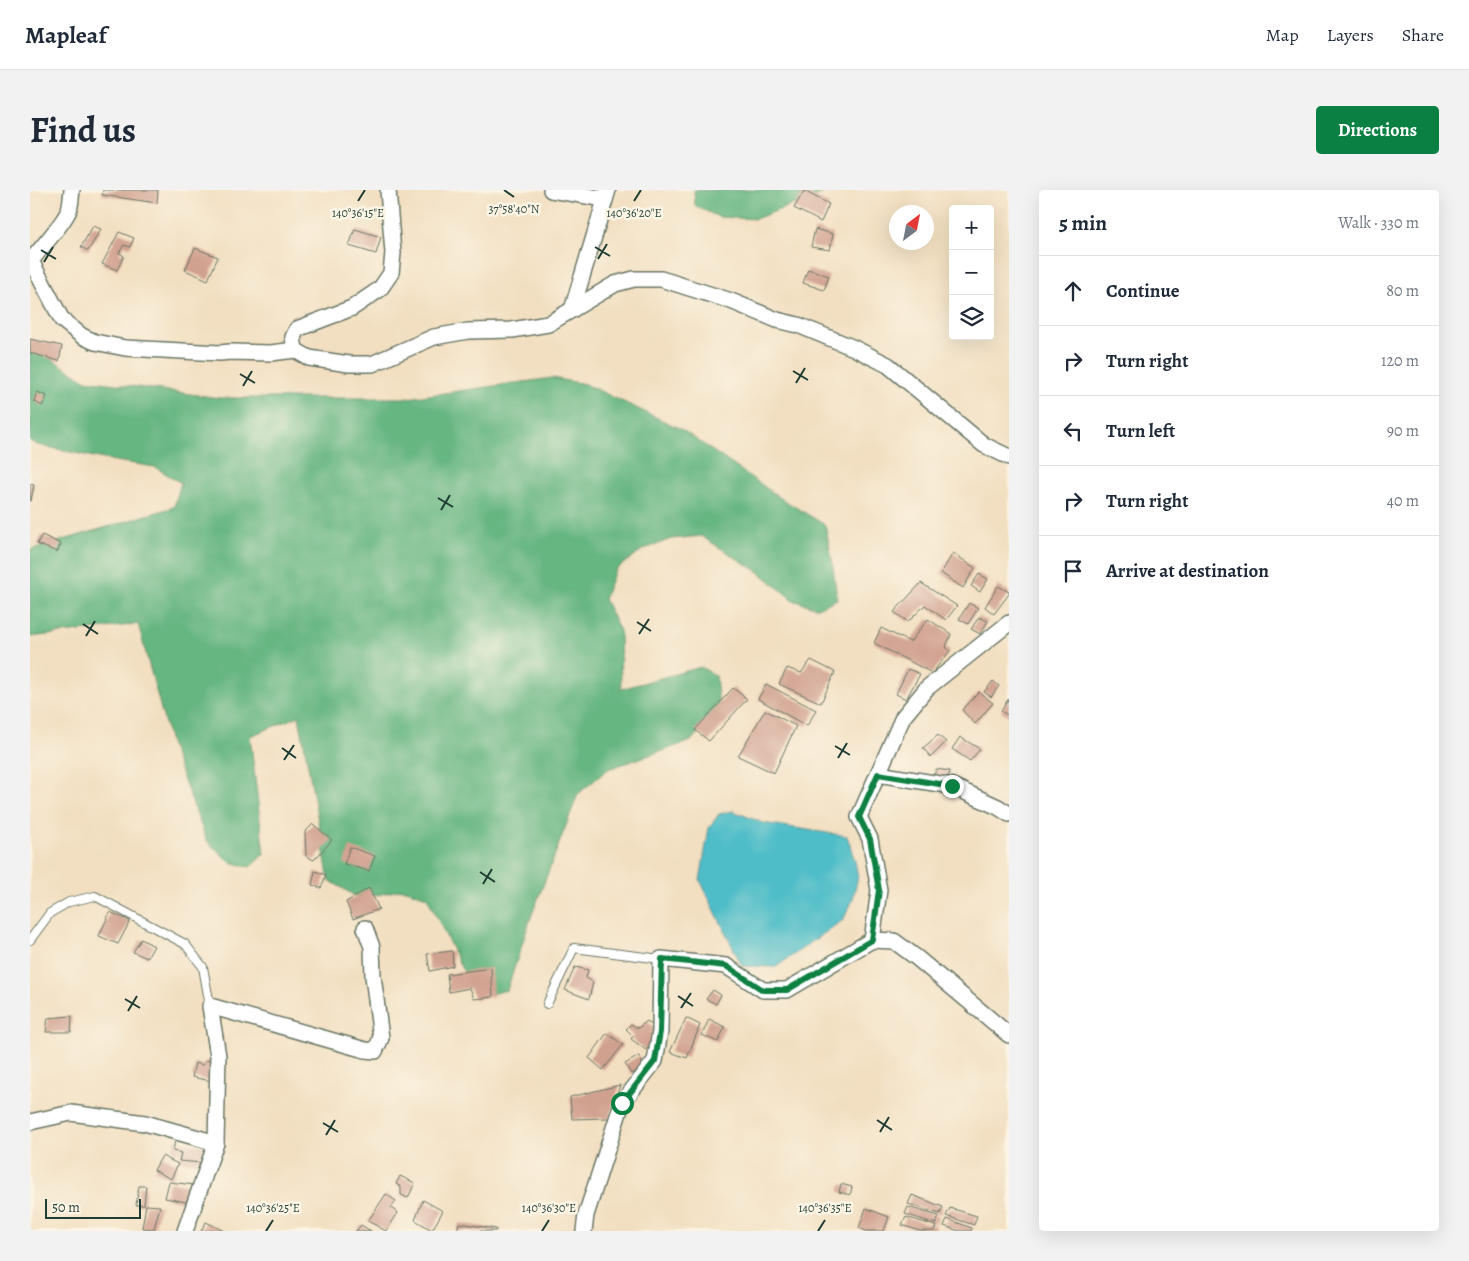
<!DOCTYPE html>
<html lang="en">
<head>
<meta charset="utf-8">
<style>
	:root { --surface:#fff; --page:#f2f2f3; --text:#1f2937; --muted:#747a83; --line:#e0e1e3; --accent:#0b8043 }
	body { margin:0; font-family:Alegreya,serif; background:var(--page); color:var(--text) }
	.controls { position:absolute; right:15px; top:15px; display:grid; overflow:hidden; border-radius:5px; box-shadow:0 5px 20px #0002 }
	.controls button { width:45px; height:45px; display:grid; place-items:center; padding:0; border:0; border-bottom:1px solid var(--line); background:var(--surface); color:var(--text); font:25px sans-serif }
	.compass { position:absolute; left:859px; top:15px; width:45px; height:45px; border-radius:50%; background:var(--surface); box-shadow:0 5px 20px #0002; rotate:32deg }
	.scale { position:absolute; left:15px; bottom:12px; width:96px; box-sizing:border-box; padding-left:5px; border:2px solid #1f3d34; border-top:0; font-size:14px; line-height:18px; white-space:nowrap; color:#1f3d34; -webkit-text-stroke:4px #fcf5e5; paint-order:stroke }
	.stop { position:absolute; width:15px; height:15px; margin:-11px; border:4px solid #0b8043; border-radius:50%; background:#fff }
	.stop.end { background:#0b8043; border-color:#fff; box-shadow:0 1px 5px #0008 }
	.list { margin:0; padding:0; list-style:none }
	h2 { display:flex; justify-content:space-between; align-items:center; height:65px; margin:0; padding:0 20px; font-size:21px }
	h2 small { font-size:16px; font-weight:400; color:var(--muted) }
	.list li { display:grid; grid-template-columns:32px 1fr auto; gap:15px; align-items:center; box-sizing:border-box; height:70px; padding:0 20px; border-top:1px solid var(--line) }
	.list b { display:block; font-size:19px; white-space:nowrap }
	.list em { font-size:16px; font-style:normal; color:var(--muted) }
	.icon { flex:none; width:28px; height:28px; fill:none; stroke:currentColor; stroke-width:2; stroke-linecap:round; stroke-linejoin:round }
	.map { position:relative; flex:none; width:979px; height:1041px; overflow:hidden; border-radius:5px }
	header { display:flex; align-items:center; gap:30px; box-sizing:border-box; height:70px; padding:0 25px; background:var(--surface); border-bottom:1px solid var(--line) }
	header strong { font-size:24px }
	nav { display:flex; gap:28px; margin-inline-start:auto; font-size:18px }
	.intro { display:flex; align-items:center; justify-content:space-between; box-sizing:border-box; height:120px; padding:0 30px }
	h1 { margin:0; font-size:35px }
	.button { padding:12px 22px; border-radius:5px; background:var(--accent); color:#fff; font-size:18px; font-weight:700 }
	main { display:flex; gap:30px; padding:0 30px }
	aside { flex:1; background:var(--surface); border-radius:5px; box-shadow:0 5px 20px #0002 }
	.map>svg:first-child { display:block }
	.forest { fill:#66b681; stroke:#427a5a }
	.water { fill:#50bdc8; stroke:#387d7e }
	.building { fill:#d1a190 }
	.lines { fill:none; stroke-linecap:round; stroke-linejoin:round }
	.lane-casing { stroke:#697665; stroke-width:10 }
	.street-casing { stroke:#697665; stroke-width:18 }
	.lane { stroke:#fff; stroke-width:8 }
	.street { stroke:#fff; stroke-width:15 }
	.route { stroke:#0b8043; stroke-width:6 }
	.ticks { fill:none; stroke:#1f3d34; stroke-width:2 }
	.ticks-label { font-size:12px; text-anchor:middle; fill:#1f3d34; stroke:#fcf5e5; stroke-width:5; stroke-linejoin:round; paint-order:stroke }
</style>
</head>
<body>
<header>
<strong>Mapleaf</strong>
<nav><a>Map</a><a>Layers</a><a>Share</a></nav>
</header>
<div class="intro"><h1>Find us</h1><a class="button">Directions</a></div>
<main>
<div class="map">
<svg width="979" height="1041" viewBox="0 0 979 1041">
	<rect width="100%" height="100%" fill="#fcf5e5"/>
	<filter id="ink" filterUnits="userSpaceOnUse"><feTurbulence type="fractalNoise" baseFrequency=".02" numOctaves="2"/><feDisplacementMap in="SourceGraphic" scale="10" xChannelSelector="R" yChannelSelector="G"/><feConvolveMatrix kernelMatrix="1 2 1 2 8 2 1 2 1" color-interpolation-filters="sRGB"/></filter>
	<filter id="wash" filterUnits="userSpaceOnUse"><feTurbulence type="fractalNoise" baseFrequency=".0096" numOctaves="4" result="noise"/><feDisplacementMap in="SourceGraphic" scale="20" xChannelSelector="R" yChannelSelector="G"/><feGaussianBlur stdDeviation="1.12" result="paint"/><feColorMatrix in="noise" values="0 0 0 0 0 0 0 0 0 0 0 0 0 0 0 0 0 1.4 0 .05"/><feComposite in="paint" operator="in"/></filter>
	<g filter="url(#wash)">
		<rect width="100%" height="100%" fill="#f2dfc1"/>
		<g class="forest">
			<path d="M664,0H801L725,29L689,27L665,16Z"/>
			<path d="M0,156L55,190L190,208H378L522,188L555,194L651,239L752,309L795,335L802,369L807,409L787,418L763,410L729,382L671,346L641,349L612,360L585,380L574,409L590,441L591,499L671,477L686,486L689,517L661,551L578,579L548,604L501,727L477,800L452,806L432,779L397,707L373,699L347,705L325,706L299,690L269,526L220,546L234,664L220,677L200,672L177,651L141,556L108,434L0,447V360L144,317L151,293L125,277L79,270L8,255L0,251Z"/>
		</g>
		<path class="water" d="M703,621L733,633L817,646L825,671L828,687L822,712L813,730L746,777L712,776L670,690L679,638L689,624Z"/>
		<g id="blocks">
			<g class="building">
				<path d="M73,0H128L127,13L72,5Z"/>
				<path d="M774,1L799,14L791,32L764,18Z"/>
				<path d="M63,36L71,39L58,61L51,57Z"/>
				<path d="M325,39L351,47L346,64L319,56Z"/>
				<path d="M785,39L803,44L800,60L781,57Z"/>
				<path d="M89,42L104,48L100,57L94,55L89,63L94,66L87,80L72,74Z"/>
				<path d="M165,58L188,67L178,90L155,80Z"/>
				<path d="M778,79L799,86L794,100L773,93Z"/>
				<path d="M0,149L32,156L29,171L0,163Z"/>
				<path d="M7,202L17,206L12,216L4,211Z"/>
				<path d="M0,294L4,295L1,311H0Z"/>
				<path d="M12,345L31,354L27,362L7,354Z"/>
				<path d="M923,363L945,378L933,398L911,383Z"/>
				<path d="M949,384L958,389L950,402L941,396Z"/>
				<path d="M891,393L927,416L916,430L895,415L878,432L864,422Z"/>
				<path d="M968,396L979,402V404L964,424L955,417Z"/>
				<path d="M939,413L948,418L938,434L929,429Z"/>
				<path d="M949,427L958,431L950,444L941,439Z"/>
				<path d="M898,429L921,444L916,457L920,461L902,483L844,453L851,438L880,452Z"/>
				<path d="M781,470L805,482L791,513L749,494L757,478L771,483Z"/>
				<path d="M878,479L890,484L876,509L866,504Z"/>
				<path d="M963,491L969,496L961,507L954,502Z"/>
				<path d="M736,494L786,520L777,536L728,509Z"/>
				<path d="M703,498L717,509L679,551L665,540Z"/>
				<path d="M949,502L963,513L945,534L932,520Z"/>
				<path d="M979,508V526L971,521Z"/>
				<path d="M735,520L766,536L744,583L708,566Z"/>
				<path d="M908,545L916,552L901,567L893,558Z"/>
				<path d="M930,547L950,559L940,571L922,559Z"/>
				<path d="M906,579L920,581L918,589L904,586Z"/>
				<path d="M283,634L302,650L284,670L276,666L275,642Z"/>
				<path d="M320,657L345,666L339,681L314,674Z"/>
				<path d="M285,681L296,685L291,698L282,695Z"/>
				<path d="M339,698L349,719L323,729L316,712Z"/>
				<path d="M80,722L100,731L88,754L69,746Z"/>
				<path d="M111,749L124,756L117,768L103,762Z"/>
				<path d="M422,761L423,776L400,781L397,764Z"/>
				<path d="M545,777L558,780L556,788L563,792L559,809L535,800Z"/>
				<path d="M461,778L463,807L444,809L440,798L419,802L417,784Z"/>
				<path d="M683,800L691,805L686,814L676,809Z"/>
				<path d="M42,826L41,842H16L18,828Z"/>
				<path d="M656,828L670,835L657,868L640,862Z"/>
				<path d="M679,829L695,837L688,852L672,845Z"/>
				<path d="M617,831L626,839V849L616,860L601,849L603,846L596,839L601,834L608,838Z"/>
				<path d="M577,843L593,855L573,880L559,868Z"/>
				<path d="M609,866L614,877L601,884L595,874Z"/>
				<path d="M176,870L185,873L181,891L162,887L165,873L173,875Z"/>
				<path d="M590,895L579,928L542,929L540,907Z"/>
				<path d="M145,950L177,957L173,973L149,971L151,963L143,961Z"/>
				<path d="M132,966L148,974L141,989L124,980Z"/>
				<path d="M370,986L385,993L378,1008L371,1005V997L366,994Z"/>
				<path d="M139,992L165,995L161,1013L135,1008Z"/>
				<path d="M811,994L822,997L820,1005L809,1002Z"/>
				<path d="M109,996H116L114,1015H106Z"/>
				<path d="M356,1004L366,1011L361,1018L368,1023L356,1041L338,1031Z"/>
				<path d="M882,1005L913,1017L910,1024L878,1014Z"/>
				<path d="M393,1010L413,1021L402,1040L385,1030Z"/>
				<path d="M116,1015L130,1016L124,1039L112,1038Z"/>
				<path d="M878,1017L909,1026L906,1034L875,1024Z"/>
				<path d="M836,1018L859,1027L854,1041H836L829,1038Z"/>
				<path d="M920,1018L947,1026L944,1035L916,1026Z"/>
				<path d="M876,1027L906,1036L904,1041H890L872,1035Z"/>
				<path d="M917,1029L942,1038L941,1041H929L914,1036Z"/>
				<path d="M176,1032L194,1041H171Z"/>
				<path d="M429,1033L466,1039V1041H427Z"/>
				<path d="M331,1035L341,1041H326Z"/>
			</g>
		</g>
	</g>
	<g filter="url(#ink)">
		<use href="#blocks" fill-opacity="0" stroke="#697665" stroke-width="1"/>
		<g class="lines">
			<defs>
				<g id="lane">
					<path d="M0,750L20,723L39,712L65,706L155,754L173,777L180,816"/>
					<path d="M517,814L544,758L631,769"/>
				</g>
				<g id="street">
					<path d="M42,0C41,6 41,14 39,20C32,36 12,56 1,71L32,130L52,146L65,152L95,158L190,163L200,162L241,163L265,160L279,168L319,174H342L404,147L438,141L482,140L518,134L585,94L604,89H631L701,111L747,130L768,135L824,158L858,175L954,255L979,267"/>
					<path d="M521,0L575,9"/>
					<path d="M542,120L578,0"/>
					<path d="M265,160L263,147L267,139L322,118L350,99L361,83L363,63L358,0"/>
					<path d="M848,584L922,596L968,617L979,624"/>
					<path d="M842,750L849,700L840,649L829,627L873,527L897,498L979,433"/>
					<path d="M0,932L41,923L115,933L186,953L155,1041"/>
					<path d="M186,953L188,866L180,816L335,860L345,861L351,848L343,786L342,757L335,738"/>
					<path d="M554,1041L556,1025L592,913L625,871L630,842L631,769L696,776L733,800H757L842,750L864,751L887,768L979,845"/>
				</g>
			</defs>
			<use href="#lane" class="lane-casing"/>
			<use href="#street" class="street-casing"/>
			<use href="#lane" class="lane"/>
			<use href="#street" class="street"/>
		</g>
	</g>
	<g class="lines" filter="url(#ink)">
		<path class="route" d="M592,913L625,871L630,842L632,769L696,776L733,800H757L842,750L849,700L840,649L829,627L848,584L922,596"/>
	</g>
	<path class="ticks" d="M474,0L484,7M328,11L335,0M604,11L611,0M565,57L580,66M11,60L26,69M568,69L577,54M14,72L23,57M763,181L778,190M210,184L225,193M766,193L775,178M213,196L222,181M408,308L423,317M411,320L420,305M607,432L621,441M53,434L68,444M609,444L619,429M56,446L65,431M805,556L820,565M252,558L266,568M808,568L817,553M254,570L264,555M450,682L465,692M453,694L462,679M648,806L663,816M95,809L110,818M651,818L661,803M98,821L107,806M847,930L862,940M293,933L308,942M850,942L859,927M296,945L305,930M236,1041L243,1030M512,1041L519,1030M788,1041L795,1030"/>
	<g class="ticks-label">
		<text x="484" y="23">37°58'40"N</text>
		<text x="328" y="27">140°36'15"E</text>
		<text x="604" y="27">140°36'20"E</text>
		<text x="243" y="1022">140°36'25"E</text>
		<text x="519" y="1022">140°36'30"E</text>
		<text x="795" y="1022">140°36'35"E</text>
	</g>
</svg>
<div class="controls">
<button>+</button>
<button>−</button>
<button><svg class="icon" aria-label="layers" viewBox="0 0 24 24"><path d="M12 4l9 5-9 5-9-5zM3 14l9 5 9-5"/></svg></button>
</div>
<svg class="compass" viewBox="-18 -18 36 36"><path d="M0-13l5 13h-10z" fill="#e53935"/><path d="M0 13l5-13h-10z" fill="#747a83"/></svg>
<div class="scale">50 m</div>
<div class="stop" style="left:592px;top:913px"></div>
<div class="stop end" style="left:922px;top:596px"></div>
</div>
<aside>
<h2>5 min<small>Walk · 330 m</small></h2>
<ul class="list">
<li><svg class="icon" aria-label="ahead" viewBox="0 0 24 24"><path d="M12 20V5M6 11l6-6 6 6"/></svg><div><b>Continue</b></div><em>80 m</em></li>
<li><svg class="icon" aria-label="right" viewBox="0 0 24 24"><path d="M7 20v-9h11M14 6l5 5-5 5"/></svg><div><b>Turn right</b></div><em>120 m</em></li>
<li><svg class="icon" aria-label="left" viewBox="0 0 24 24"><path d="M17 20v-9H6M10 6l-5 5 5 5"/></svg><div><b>Turn left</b></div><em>90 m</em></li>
<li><svg class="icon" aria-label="right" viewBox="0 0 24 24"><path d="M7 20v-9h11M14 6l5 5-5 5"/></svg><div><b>Turn right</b></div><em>40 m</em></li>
<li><svg class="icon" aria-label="arrive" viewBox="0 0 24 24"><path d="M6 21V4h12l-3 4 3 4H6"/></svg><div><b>Arrive at destination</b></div></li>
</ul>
</aside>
</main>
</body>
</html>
